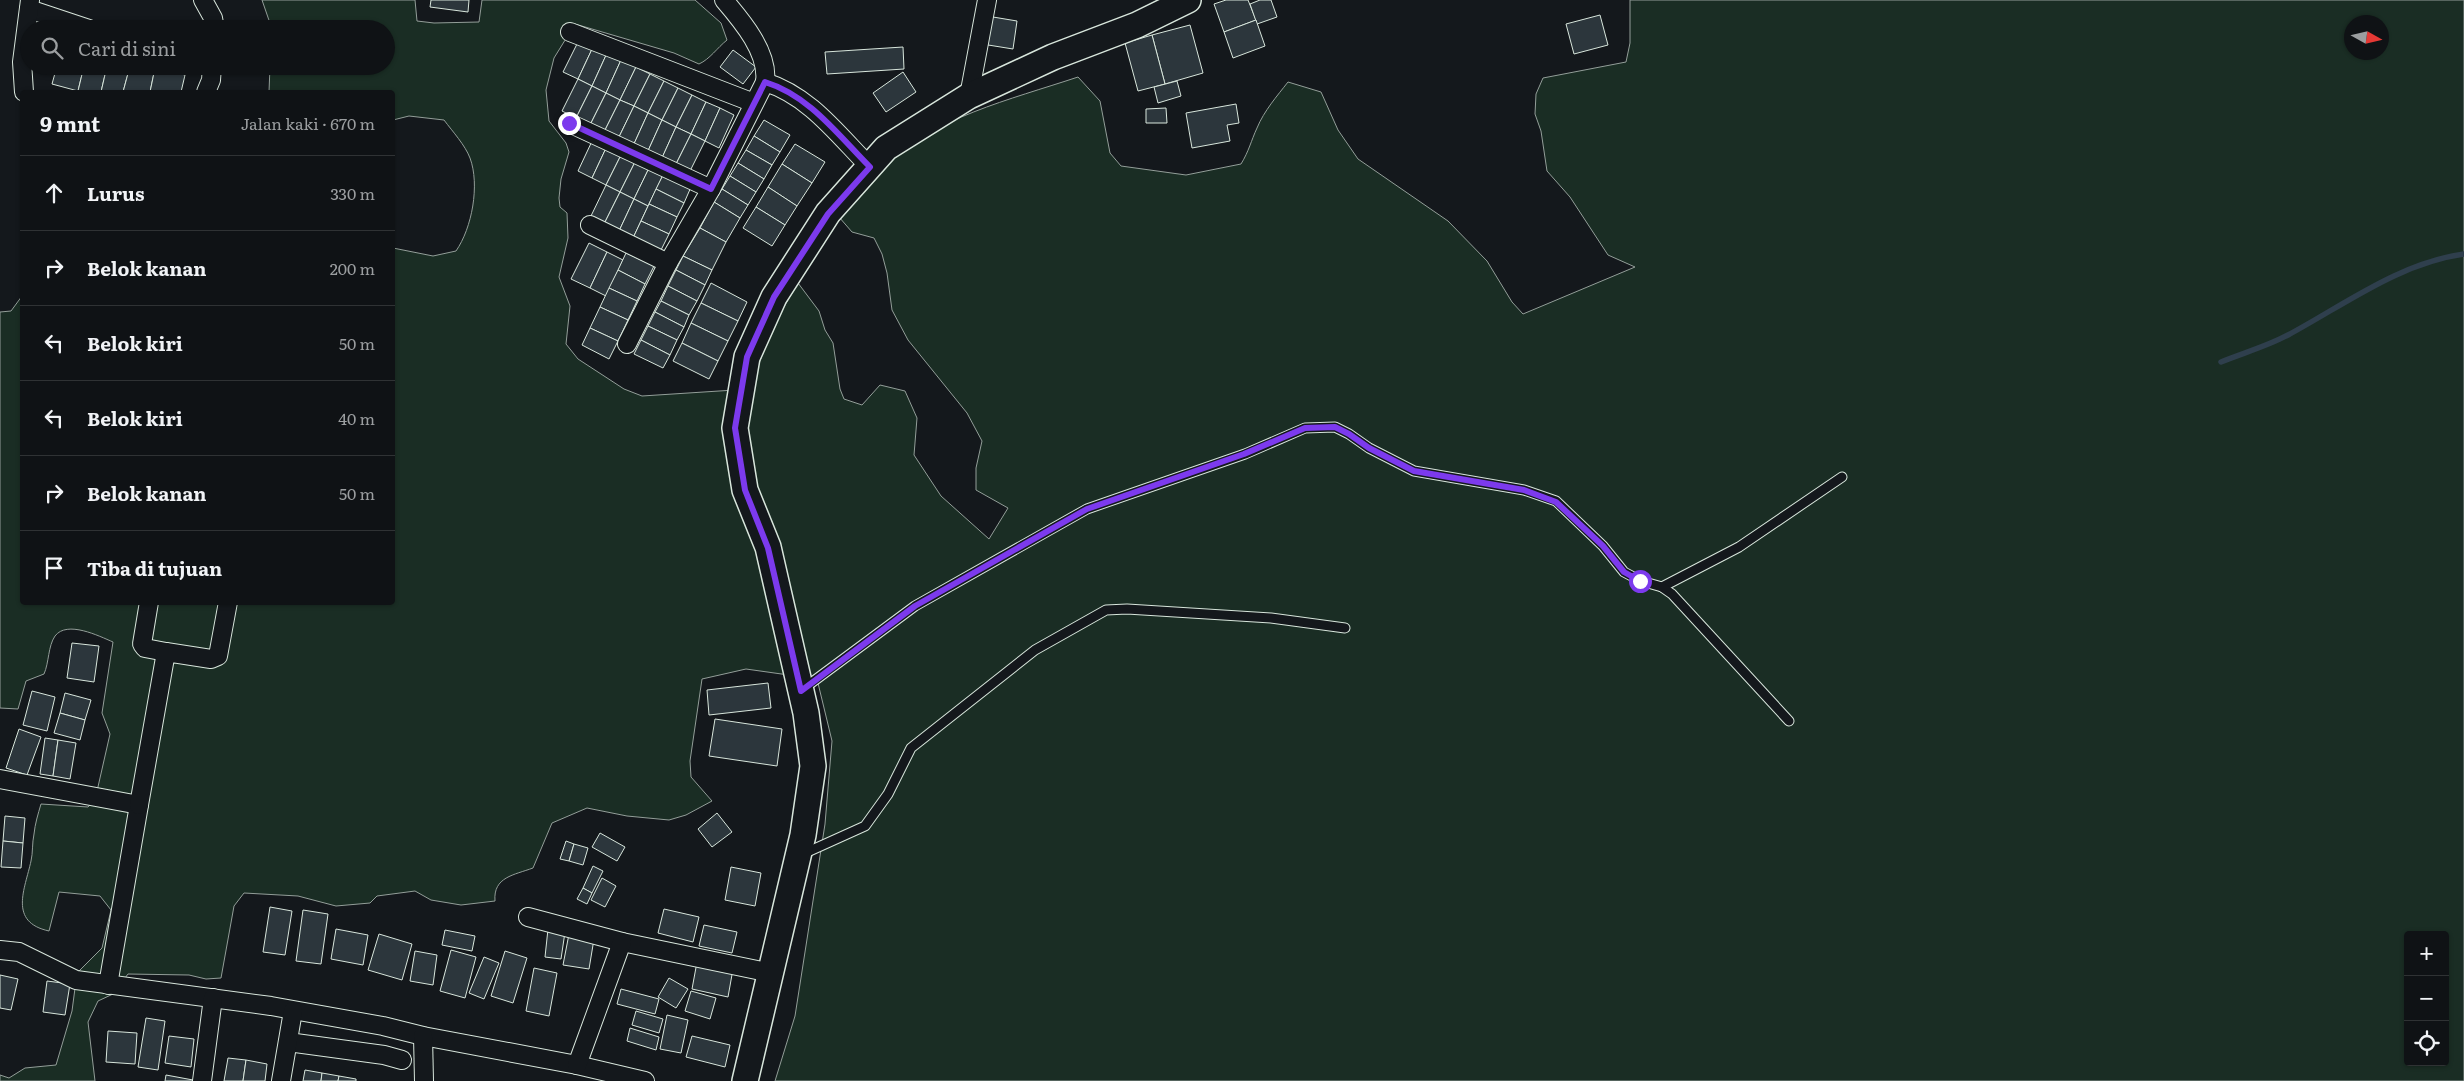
<!DOCTYPE html>
<html lang="id">
<head>
<meta charset="utf-8">
<style>
	:root { --surface:#0f1215; --page:#1d2022; --text:#f1f3f6; --muted:#9b9ea0; --line:#2f3234 }
	body { margin:0; font-family:Literata,serif; background:var(--page); color:var(--text) }
	.controls { position:absolute; right:15px; bottom:15px; display:grid; overflow:hidden; border-radius:5px; box-shadow:0 1px 4px #0004 }
	.controls button { width:45px; height:45px; display:grid; place-items:center; padding:0; border:0; border-bottom:1px solid var(--line); background:var(--surface); color:var(--text); font:25px sans-serif }
	.compass { position:absolute; left:2344px; top:15px; width:45px; height:45px; border-radius:50%; background:var(--surface); box-shadow:0 1px 4px #0004; rotate:98deg }
	.stop { position:absolute; width:15px; height:15px; margin:-11px; border:4px solid #7c3aed; border-radius:50%; background:#fff }
	.stop.end { background:#7c3aed; border-color:#fff; box-shadow:0 1px 5px #0008 }
	.list { margin:0; padding:0; list-style:none }
	h2 { display:flex; justify-content:space-between; align-items:center; height:65px; margin:0; padding:0 20px; font-size:21px }
	h2 small { font-size:16px; font-weight:400; color:var(--muted) }
	.list li { display:grid; grid-template-columns:32px 1fr auto; gap:15px; align-items:center; box-sizing:border-box; height:75px; padding:0 20px; border-top:1px solid var(--line) }
	.list b { display:block; font-size:19px; white-space:nowrap }
	.list em { font-size:16px; font-style:normal; color:var(--muted) }
	.icon { flex:none; width:28px; height:28px; fill:none; stroke:currentColor; stroke-width:2; stroke-linecap:round; stroke-linejoin:round }
	.map { position:relative; flex:none; width:2464px; height:1081px; overflow:hidden }
	.search { position:absolute; background:var(--surface); box-shadow:0 1px 4px #0004; left:20px; top:20px; width:375px; height:55px; display:flex; align-items:center; gap:12px; box-sizing:border-box; padding:0 18px; border-radius:28px; color:var(--muted); font-size:19px }
	.panel { position:absolute; background:var(--surface); box-shadow:0 1px 4px #0004; left:20px; top:90px; width:375px; height:515px; border-radius:5px }
	.map>svg:first-child { display:block }
	.green { fill:#1a2d24; stroke:#939e99; fill-rule:evenodd }
	.lines { fill:none; stroke-linecap:round; stroke-linejoin:round }
	.stream { stroke:#2f3f4d; stroke-width:5.5 }
	.building { fill:#2c363c; stroke:#d8e6dc }
	.service-casing { stroke:#d8e6dc; stroke-width:11 }
	.minor-casing { stroke:#d8e6dc; stroke-width:20 }
	.secondary-casing { stroke:#d8e6dc; stroke-width:28 }
	.service { stroke:#14181c; stroke-width:9 }
	.minor { stroke:#14181c; stroke-width:18 }
	.secondary { stroke:#14181c; stroke-width:25 }
	.route { stroke:#7c3aed; stroke-width:6 }
</style>
</head>
<body>
<div class="map">
<svg width="2464" height="1081" viewBox="0 0 2464 1081">
	<rect width="100%" height="100%" fill="#14181c"/>
	<path class="green" d="M262,0H415L417,21L434,23L479,22L482,0H695L721,23L727,40C717,48 710,59 699,64L674,53L575,24L554,58L546,90L549,121L566,143L569,152L561,179L559,198L560,207L567,213L568,238L559,277L570,306L566,344L578,359L624,389L642,396L750,389L772,327L798,283L819,311L825,330L833,343L840,389L844,399L862,405L880,385L905,391L917,418L914,455L941,496L989,539L1008,508L976,490V468L982,441L967,413L908,340L892,310L887,273L882,254L874,238L852,232L839,217C853,201 865,182 881,167C935,117 1009,100 1078,77L1100,101L1110,153L1121,166L1186,175L1241,164C1249,151 1251,141 1257,128C1264,111 1277,96 1288,82L1321,92L1338,130L1358,159L1448,221L1487,261L1512,302L1523,314L1635,267L1608,255L1570,197L1547,171L1541,131L1535,114L1536,94L1543,78L1626,62L1630,43V0H2464V1081H775L795,1016L825,824L832,741L817,679L746,669L702,679L690,761L691,777L712,801L686,815L669,820L627,816L587,808L552,823L533,868C514,875 493,877 495,901L461,905L431,900L415,891L377,896L370,903L336,906L298,896L244,893L234,906L221,978L206,979L189,975L128,974L113,994L98,1001L88,1022L95,1081H0V1075L9,1078L25,1068L56,1065L72,1011L77,973L102,948L111,910L100,896L59,892L49,931C8,922 25,889 31,861C33,853 32,843 34,834C35,824 38,814 41,804L88,807L95,800L110,734L102,713L113,642C99,636 67,620 55,636C48,646 49,663 44,674L26,681L18,709L0,708V312L11,311L22,296V602H392L393,248L433,256L456,251C472,228 480,185 470,158C465,145 453,132 444,120L409,116L393,120L392,92H269L270,66H386V29H272ZM2352,22H2382V52H2352ZM2408,935H2445V1062H2408Z"/>
	<g class="lines">
		<path class="stream" d="M2221,362C2243,353 2268,346 2288,335C2344,305 2399,263 2464,254"/>
	</g>
	<g class="building">
		<path d="M431,0H469L468,12L430,7Z"/>
		<path d="M1226,0H1248L1256,20L1224,32L1214,4Z"/>
		<path d="M1260,0H1271L1277,17L1257,24L1250,4Z"/>
		<path d="M1600,15L1608,45L1574,54L1566,24Z"/>
		<path d="M987,16L1017,21L1013,49L982,44Z"/>
		<path d="M1256,20L1265,46L1233,58L1224,32Z"/>
		<path d="M1190,25L1203,73L1165,84L1152,35Z"/>
		<path d="M1152,35L1165,84L1138,91L1125,43Z"/>
		<path d="M579,40L593,47L578,79L563,72Z"/>
		<path d="M593,47L607,53L592,86L578,79Z"/>
		<path d="M903,47L904,69L827,74L825,52Z"/>
		<path d="M733,50L756,67L743,84L720,67Z"/>
		<path d="M607,53L621,60L606,93L592,86Z"/>
		<path d="M621,60L636,67L620,100L606,93Z"/>
		<path d="M57,66H84L78,91L52,84Z"/>
		<path d="M84,66H107L101,92L78,91Z"/>
		<path d="M107,66H130L123,92H101Z"/>
		<path d="M130,66L155,68L150,92H123Z"/>
		<path d="M636,67L650,74L634,106L620,100Z"/>
		<path d="M155,68L185,75L181,92H150Z"/>
		<path d="M903,72L916,92L886,112L873,93Z"/>
		<path d="M650,74L664,81L648,113L634,106Z"/>
		<path d="M578,79L592,86L576,118L562,111Z"/>
		<path d="M664,81L678,88L662,120L648,113Z"/>
		<path d="M1177,81L1181,96L1158,103L1154,87Z"/>
		<path d="M592,86L606,93L590,125L576,118Z"/>
		<path d="M678,88L692,95L676,127L662,120Z"/>
		<path d="M606,93L620,100L604,132L590,125Z"/>
		<path d="M692,95L706,102L691,134L676,127Z"/>
		<path d="M620,100L634,106L618,139L604,132Z"/>
		<path d="M706,102L720,108L705,141L691,134Z"/>
		<path d="M1236,104L1239,123L1227,125L1230,141L1192,148L1186,113Z"/>
		<path d="M634,106L648,113L633,146L618,139Z"/>
		<path d="M720,108L734,115L719,148L705,141Z"/>
		<path d="M1166,108L1167,123H1146V109Z"/>
		<path d="M648,113L662,120L647,153L633,146Z"/>
		<path d="M662,120L676,127L661,160L647,153Z"/>
		<path d="M764,120L790,135L780,152L754,136Z"/>
		<path d="M676,127L691,134L675,166L661,160Z"/>
		<path d="M691,134L705,141L689,173L675,166Z"/>
		<path d="M754,136L780,152L772,165L746,150Z"/>
		<path d="M593,139L607,146L592,178L578,171Z"/>
		<path d="M795,144L825,162L812,183L782,164Z"/>
		<path d="M607,146L622,153L606,185L592,178Z"/>
		<path d="M746,150L772,165L764,179L738,163Z"/>
		<path d="M622,153L636,160L620,192L606,185Z"/>
		<path d="M636,160L650,166L634,199L620,192Z"/>
		<path d="M738,163L764,179L756,192L730,176Z"/>
		<path d="M782,164L812,183L797,206L768,187Z"/>
		<path d="M650,166L664,173L648,206L634,199Z"/>
		<path d="M664,173L691,187L684,203L656,189Z"/>
		<path d="M730,176L756,192L748,205L722,189Z"/>
		<path d="M606,185L620,192L604,224L590,218Z"/>
		<path d="M768,187L797,206L785,225L756,207Z"/>
		<path d="M656,189L684,203L677,217L649,204Z"/>
		<path d="M722,189L748,205L740,218L714,202Z"/>
		<path d="M620,192L634,199L619,231L604,224Z"/>
		<path d="M634,199L648,206L633,238L619,231Z"/>
		<path d="M714,202L740,218L726,242L700,228Z"/>
		<path d="M649,204L677,217L669,234L641,221Z"/>
		<path d="M756,207L785,225L772,246L743,228Z"/>
		<path d="M641,221L669,234L660,252L633,238Z"/>
		<path d="M700,228L726,242L712,270L683,256Z"/>
		<path d="M589,243L607,252L590,288L571,279Z"/>
		<path d="M607,252L623,260L606,296L590,288Z"/>
		<path d="M626,253L654,266L645,284L618,270Z"/>
		<path d="M683,256L712,270L705,285L676,270Z"/>
		<path d="M618,270L645,284L637,301L609,288Z"/>
		<path d="M676,270L705,285L697,301L668,286Z"/>
		<path d="M711,283L747,302L738,321L701,303Z"/>
		<path d="M668,286L697,301L689,315L661,301Z"/>
		<path d="M609,288L637,301L628,320L600,307Z"/>
		<path d="M661,301L689,315L684,327L655,312Z"/>
		<path d="M701,303L738,321L728,341L691,323Z"/>
		<path d="M600,307L628,320L618,341L590,328Z"/>
		<path d="M655,312L684,327L677,340L648,326Z"/>
		<path d="M691,323L728,341L718,361L682,343Z"/>
		<path d="M648,326L677,340L670,355L641,340Z"/>
		<path d="M590,328L618,341L609,359L582,345Z"/>
		<path d="M641,340L670,355L663,368L634,354Z"/>
		<path d="M682,343L718,361L709,379L673,361Z"/>
		<path d="M72,643L99,646L94,682L67,678Z"/>
		<path d="M768,683L771,708L709,715L707,690Z"/>
		<path d="M32,691L55,697L47,731L23,725Z"/>
		<path d="M65,693L91,700L85,720L60,713Z"/>
		<path d="M60,713L85,720L80,740L54,733Z"/>
		<path d="M715,719L782,729L777,766L709,756Z"/>
		<path d="M19,729L41,737L27,775L6,768Z"/>
		<path d="M45,738L58,740L53,776L40,774Z"/>
		<path d="M58,740L76,743L70,779L53,776Z"/>
		<path d="M717,813L732,832L712,847L698,829Z"/>
		<path d="M5,816L25,818L23,843L3,841Z"/>
		<path d="M600,833L625,847L617,861L592,847Z"/>
		<path d="M3,841L23,843L21,868L1,867Z"/>
		<path d="M566,841L574,844L569,861L560,859Z"/>
		<path d="M574,844L588,848L583,865L569,861Z"/>
		<path d="M593,866L603,871L592,893L583,888Z"/>
		<path d="M731,867L761,873L755,906L725,900Z"/>
		<path d="M602,878L616,886L605,907L591,900Z"/>
		<path d="M583,888L592,893L587,904L577,899Z"/>
		<path d="M270,907L292,911L285,955L263,952Z"/>
		<path d="M664,909L699,917L693,942L658,933Z"/>
		<path d="M303,910L328,914L321,964L296,961Z"/>
		<path d="M704,925L737,932L732,953L699,946Z"/>
		<path d="M336,929L368,935L363,965L331,959Z"/>
		<path d="M548,929L565,932L561,959L545,957Z"/>
		<path d="M445,930L475,936L472,951L442,945Z"/>
		<path d="M379,934L412,944L402,980L368,970Z"/>
		<path d="M569,934L594,939L589,969L563,965Z"/>
		<path d="M451,950L476,957L465,998L440,991Z"/>
		<path d="M415,951L437,955L433,985L410,981Z"/>
		<path d="M505,951L527,958L513,1003L491,996Z"/>
		<path d="M484,957L499,963L484,999L469,993Z"/>
		<path d="M697,962L733,969L728,997L692,989Z"/>
		<path d="M534,968L557,973L549,1016L526,1011Z"/>
		<path d="M0,975L18,979L11,1010L0,1008Z"/>
		<path d="M669,978L688,989L676,1008L658,997Z"/>
		<path d="M47,981L70,984L65,1015L43,1012Z"/>
		<path d="M621,989L659,999L655,1014L617,1004Z"/>
		<path d="M691,991L716,998L710,1019L685,1011Z"/>
		<path d="M636,1011L663,1019L659,1033L632,1025Z"/>
		<path d="M667,1015L688,1020L681,1053L660,1049Z"/>
		<path d="M146,1018L165,1021L158,1070L138,1067Z"/>
		<path d="M630,1028L659,1037L656,1050L627,1041Z"/>
		<path d="M108,1031L137,1033L135,1064L106,1062Z"/>
		<path d="M169,1036L194,1039L191,1067L165,1063Z"/>
		<path d="M692,1036L730,1045L725,1067L686,1057Z"/>
		<path d="M228,1058L246,1060L243,1081H224Z"/>
		<path d="M246,1060L267,1064L265,1081H243Z"/>
		<path d="M305,1070L322,1073L321,1081H303Z"/>
		<path d="M322,1073L339,1076L338,1081H321Z"/>
		<path d="M166,1075L193,1080V1081H165Z"/>
		<path d="M339,1076L356,1079V1081H338Z"/>
	</g>
	<g class="lines">
		<defs>
			<g id="service">
				<path d="M1662,587L1739,547L1842,477"/>
				<path d="M803,689L915,606L1087,509L1245,454L1305,428L1335,427L1349,434L1369,448L1414,471L1524,490L1556,501L1603,546L1624,572L1641,581L1662,587L1672,594L1789,721"/>
				<path d="M803,854L865,826L888,794L911,748L1035,650L1106,610L1127,609L1271,618L1345,628"/>
			</g>
			<g id="minor">
				<path d="M203,0L213,18L215,29"/>
				<path d="M724,0C742,21 769,53 765,82"/>
				<path d="M29,9L89,29"/>
				<path d="M570,32L754,103"/>
				<path d="M24,92L22,62L30,0"/>
				<path d="M206,92L211,80L212,66"/>
				<path d="M969,96L987,0"/>
				<path d="M569,123L711,189"/>
				<path d="M590,225L668,263"/>
				<path d="M627,344L668,263L711,189L765,82C810,96 838,135 870,167"/>
				<path d="M149,602L142,644L145,648L166,652"/>
				<path d="M0,779L139,805L108,985"/>
				<path d="M139,805L166,652L211,659L218,656L228,602"/>
				<path d="M528,917L622,942L771,973"/>
				<path d="M0,950L19,952L76,980L271,1006L383,1026L423,1036L577,1065L645,1081"/>
				<path d="M423,1036L424,1081"/>
				<path d="M288,1042L384,1055L402,1060"/>
				<path d="M577,1065L622,942"/>
				<path d="M202,1081L213,998"/>
				<path d="M281,1081L293,1011"/>
			</g>
			<path id="secondary" d="M745,1081L803,835L813,766L806,713L768,547L745,490L735,428L747,357L774,297L828,213L886,148L969,96L1053,57L1137,25L1188,0"/>
		</defs>
		<use href="#service" class="service-casing"/>
		<use href="#minor" class="minor-casing"/>
		<use href="#secondary" class="secondary-casing"/>
		<use href="#service" class="service"/>
		<use href="#minor" class="minor"/>
		<use href="#secondary" class="secondary"/>
	</g>
	<g class="lines">
		<path class="route" d="M569,123L711,189L765,82C810,96 838,135 870,167L828,214L774,297L747,357L735,428L745,490L768,548L801,691L915,606L1087,509L1244,454L1305,428L1335,427L1349,434L1369,448L1414,471L1524,490L1556,502L1603,546L1624,572L1640,581"/>
	</g>
</svg>
<div class="controls">
<button>+</button>
<button>−</button>
<button><svg class="icon" aria-label="locate" viewBox="0 0 24 24"><circle cx="12" cy="12" r="6"/><path d="M12 2v4M12 18v4M2 12h4M18 12h4"/></svg></button>
</div>
<svg class="compass" viewBox="-18 -18 36 36"><path d="M0-13l5 13h-10z" fill="#e53935"/><path d="M0 13l5-13h-10z" fill="#9b9ea0"/></svg>
<div class="stop" style="left:1640px;top:581px"></div>
<div class="stop end" style="left:569px;top:123px"></div>
<div class="search"><svg class="icon" aria-label="search" viewBox="0 0 24 24"><circle cx="10" cy="10" r="6"/><path d="M15 15l6 6"/></svg>Cari di sini</div>
<section class="panel">
<h2>9 mnt<small>Jalan kaki · 670 m</small></h2>
<ul class="list">
<li><svg class="icon" aria-label="ahead" viewBox="0 0 24 24"><path d="M12 20V5M6 11l6-6 6 6"/></svg><div><b>Lurus</b></div><em>330 m</em></li>
<li><svg class="icon" aria-label="right" viewBox="0 0 24 24"><path d="M7 20v-9h11M14 6l5 5-5 5"/></svg><div><b>Belok kanan</b></div><em>200 m</em></li>
<li><svg class="icon" aria-label="left" viewBox="0 0 24 24"><path d="M17 20v-9H6M10 6l-5 5 5 5"/></svg><div><b>Belok kiri</b></div><em>50 m</em></li>
<li><svg class="icon" aria-label="left" viewBox="0 0 24 24"><path d="M17 20v-9H6M10 6l-5 5 5 5"/></svg><div><b>Belok kiri</b></div><em>40 m</em></li>
<li><svg class="icon" aria-label="right" viewBox="0 0 24 24"><path d="M7 20v-9h11M14 6l5 5-5 5"/></svg><div><b>Belok kanan</b></div><em>50 m</em></li>
<li><svg class="icon" aria-label="arrive" viewBox="0 0 24 24"><path d="M6 21V4h12l-3 4 3 4H6"/></svg><div><b>Tiba di tujuan</b></div></li>
</ul>
</section>
</div>
</body>
</html>
